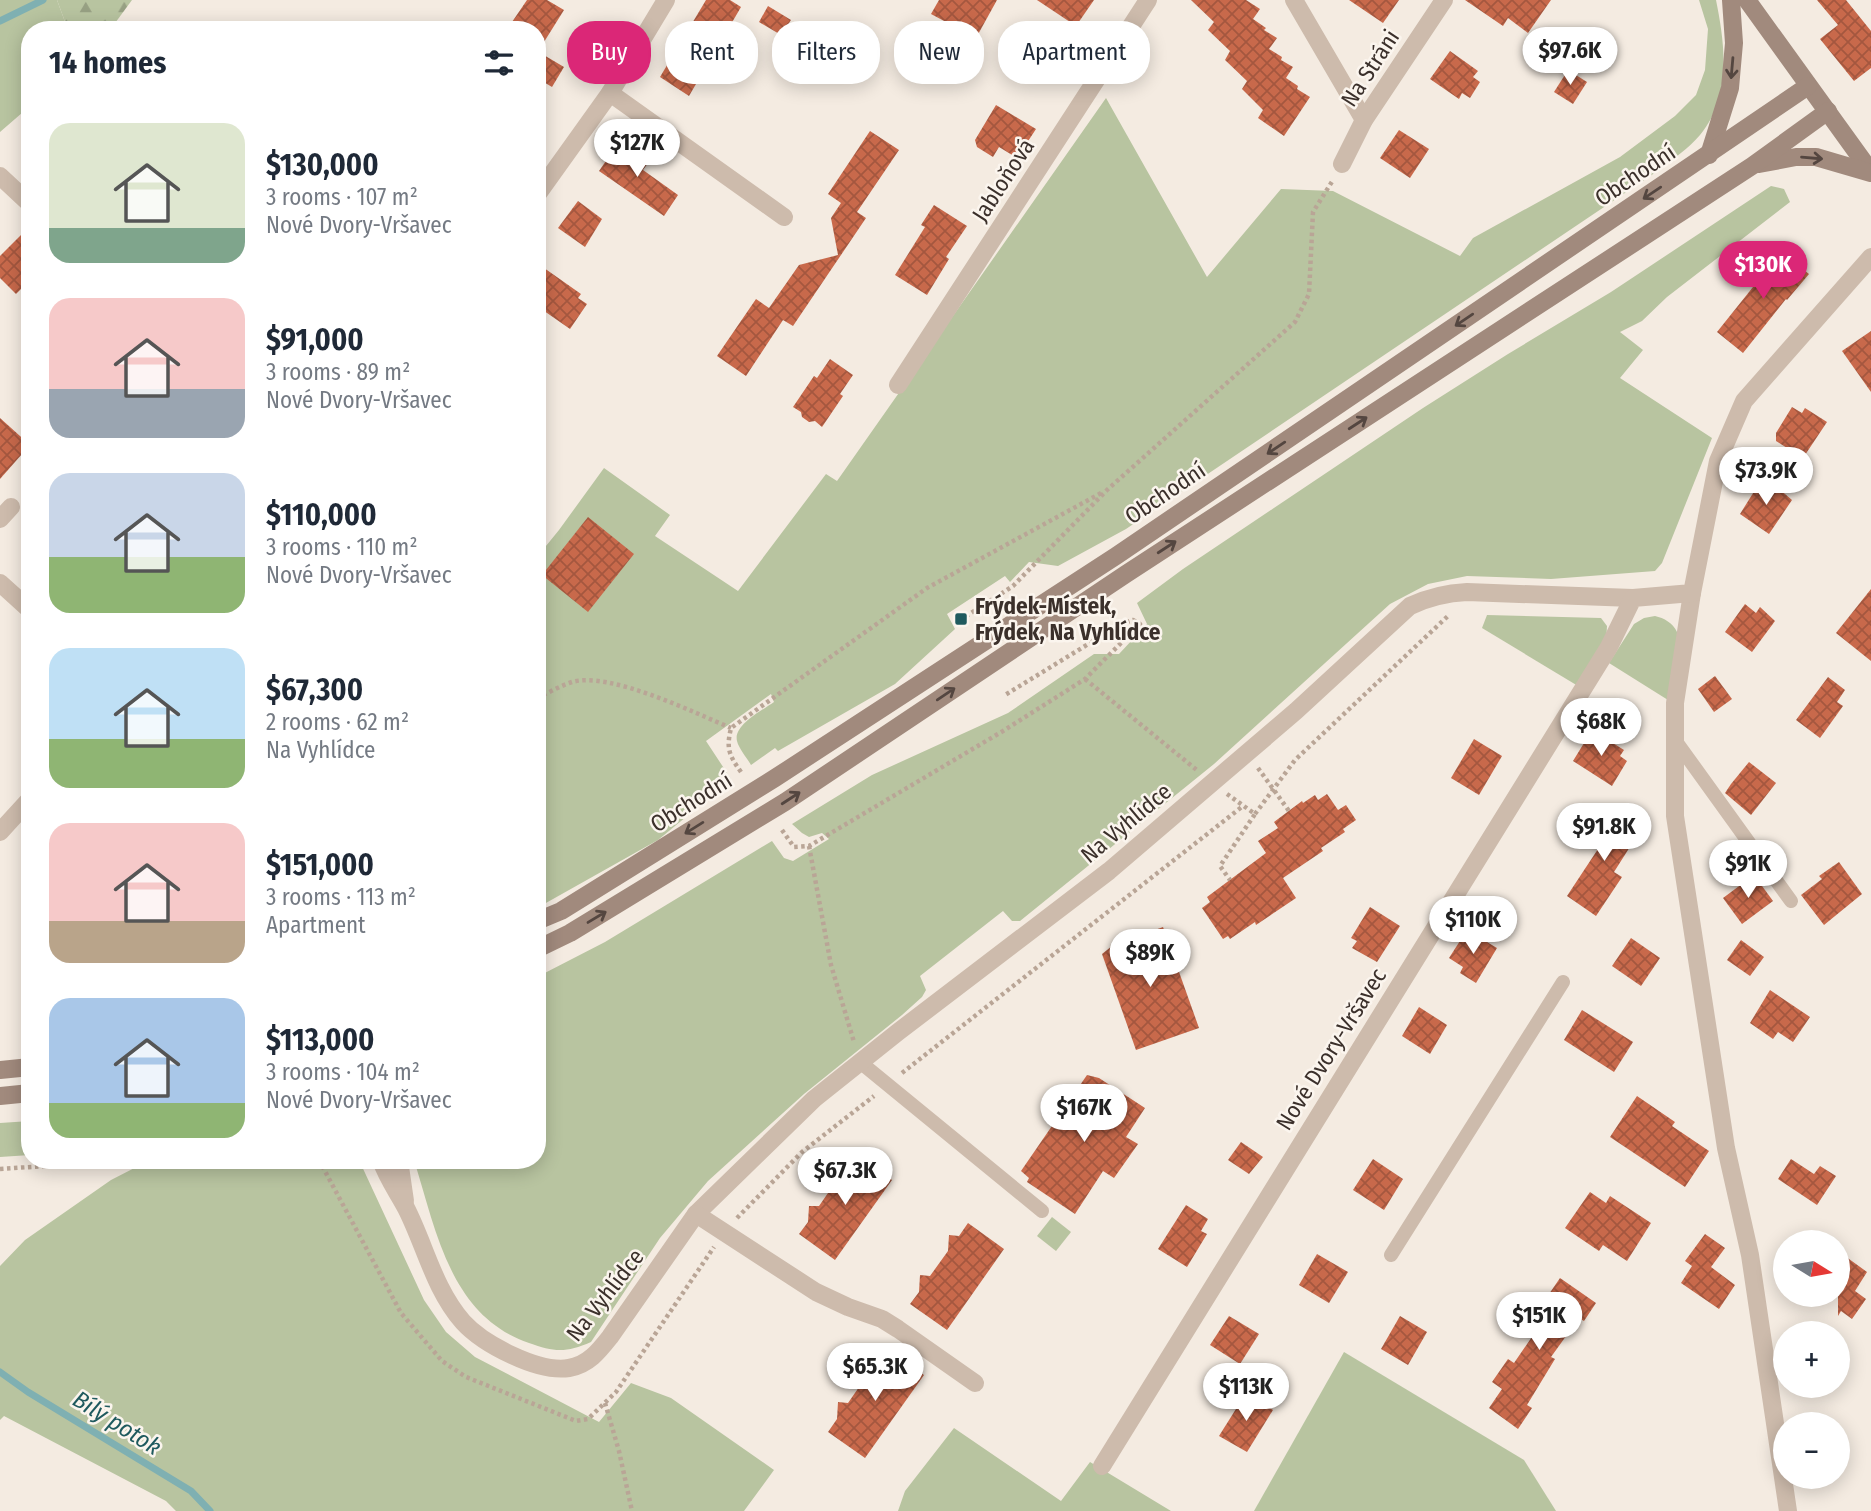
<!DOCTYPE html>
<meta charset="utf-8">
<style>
:root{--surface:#fff;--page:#f2f2f3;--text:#1f2937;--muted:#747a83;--accent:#db2777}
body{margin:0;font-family:"Fira Sans Condensed",sans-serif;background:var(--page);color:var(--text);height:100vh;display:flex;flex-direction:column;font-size:26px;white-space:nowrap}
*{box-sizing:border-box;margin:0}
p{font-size:23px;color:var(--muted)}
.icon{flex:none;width:38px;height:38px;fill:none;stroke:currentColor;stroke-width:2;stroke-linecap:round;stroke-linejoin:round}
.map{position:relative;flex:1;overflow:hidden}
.drawer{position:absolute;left:21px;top:21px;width:525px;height:1148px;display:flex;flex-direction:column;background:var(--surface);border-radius:28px;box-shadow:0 4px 18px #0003}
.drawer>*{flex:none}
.banner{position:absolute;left:567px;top:21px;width:665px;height:63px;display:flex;gap:14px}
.needle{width:46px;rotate:101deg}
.controls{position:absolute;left:1773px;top:1230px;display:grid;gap:14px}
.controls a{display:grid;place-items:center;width:77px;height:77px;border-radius:50%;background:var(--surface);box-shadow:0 4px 18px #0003;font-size:35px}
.price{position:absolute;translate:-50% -60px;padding:0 16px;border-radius:24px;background:#fff;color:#222;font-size:23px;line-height:46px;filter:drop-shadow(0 2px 4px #0008)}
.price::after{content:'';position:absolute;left:50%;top:42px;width:21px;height:16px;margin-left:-10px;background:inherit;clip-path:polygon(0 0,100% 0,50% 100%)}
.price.active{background:var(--accent);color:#fff}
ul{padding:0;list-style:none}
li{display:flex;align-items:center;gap:21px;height:175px;padding:0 28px}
li span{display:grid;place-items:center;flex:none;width:196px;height:140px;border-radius:21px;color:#555}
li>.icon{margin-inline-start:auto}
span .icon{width:84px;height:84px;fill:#fffc;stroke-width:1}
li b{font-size:30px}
h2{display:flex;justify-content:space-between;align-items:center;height:84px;padding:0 28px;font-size:30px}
.tag{padding:0 24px;border-radius:28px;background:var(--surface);box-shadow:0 4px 18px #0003;font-size:24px;line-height:63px}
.tag.active{background:var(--accent);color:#fff}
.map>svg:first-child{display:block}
.green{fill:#b8c4a0}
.forest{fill:url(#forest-firs)}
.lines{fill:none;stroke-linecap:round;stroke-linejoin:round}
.stream{stroke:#7fb0b2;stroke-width:7}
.building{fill:url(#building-cross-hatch)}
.path{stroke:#b9a596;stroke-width:4.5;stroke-dasharray:3.5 3.5;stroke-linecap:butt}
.lane{stroke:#cdbbac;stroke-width:14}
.street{stroke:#cdbbac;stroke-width:18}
.secondary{stroke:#a18a7d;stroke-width:18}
.oneway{stroke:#544640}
.poi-dot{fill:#1f5a5e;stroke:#fbf5ee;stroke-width:2.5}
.labels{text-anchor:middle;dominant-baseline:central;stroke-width:5;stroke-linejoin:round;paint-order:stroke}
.street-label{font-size:23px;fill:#3b302b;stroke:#fbf5ee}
.poi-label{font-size:23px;font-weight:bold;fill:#3b302b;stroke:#fbf5ee;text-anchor:start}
.water-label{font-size:24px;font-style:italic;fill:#1f5a5e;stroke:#fbf5ee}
</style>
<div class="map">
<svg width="1871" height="1511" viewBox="0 0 1871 1511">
<defs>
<pattern id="forest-firs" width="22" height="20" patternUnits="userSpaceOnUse" patternTransform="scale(1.75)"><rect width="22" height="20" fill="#b8c4a0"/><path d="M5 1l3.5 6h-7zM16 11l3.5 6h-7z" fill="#97a083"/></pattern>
<pattern id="building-cross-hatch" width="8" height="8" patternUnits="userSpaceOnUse" patternTransform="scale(1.75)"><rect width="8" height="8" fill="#c8694b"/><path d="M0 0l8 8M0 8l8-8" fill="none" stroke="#a4573f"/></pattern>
</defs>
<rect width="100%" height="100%" fill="#f4ebe1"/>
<g class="green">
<path d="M0,0H57L68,30H30V106L0,132Z"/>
<path d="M1699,0H1716C1725,45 1732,96 1700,135C1689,148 1673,159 1659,170L1126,529L1058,566L1029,562L1010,582L1005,576L947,614L955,629L895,684L778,751L775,748L751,765C747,758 739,749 737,741C733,725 763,710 774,702L771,694L706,741L731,779L707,795L709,798L658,840L537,908V557L559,530L604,468L670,515L655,536L738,591L826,474L837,481L1106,98L1207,277L1281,189L1333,191L1460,256L1473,238L1620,157L1675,116L1696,95L1705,70L1708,29Z"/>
<path d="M1771,186L1784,189L1790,202L1667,297L1642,321L1620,332L1643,350L1620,378L1712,438L1662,563L1655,571L1551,579L1467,576L1428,584L1390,604L1214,764L1020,921H1012L1003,911L920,976L926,990L922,997L902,1015L804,1094L708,1181L660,1238L591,1342C566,1353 554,1352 529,1343C450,1316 436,1230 414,1160H537V977L605,942L772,841L784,858L793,861L829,839L822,833L809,837L802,833L792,824L872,775L1008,713L1094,654H1119L1147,624L1137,603L1183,569L1423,408L1508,354L1611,292Z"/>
<path d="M1487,615L1601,618L1607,626L1606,641L1578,686L1482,628Z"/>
<path d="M1655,616C1664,618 1673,623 1677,632C1681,642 1670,687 1668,700L1609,663L1634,624L1644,618Z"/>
<path d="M30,1121V1155L0,1157V1123Z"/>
<path d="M150,1160H359L424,1300L446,1332L475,1357L599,1422L631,1383L671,1398L774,1470L744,1511H176L166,1501L4,1416L0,1420V1266L25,1240L111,1180Z"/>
<path d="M1052,1217L1071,1232L1056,1251L1037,1236Z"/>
<path d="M1344,1352L1524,1460L1556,1511H1254Z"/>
<path d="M954,1428L1061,1501L1090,1462L1171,1511H898L905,1491Z"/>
</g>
<path class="forest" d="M57,0H132L110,30H68Z"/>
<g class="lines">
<g class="stream">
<path d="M0,21L43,0"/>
<path d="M0,1372L28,1392L191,1491L210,1511"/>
</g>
</g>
<g class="building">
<path d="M527,0H547L564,10L544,42L537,37V30H525L512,22Z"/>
<path d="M706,0H730L741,7L689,96L660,77Z"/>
<path d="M939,0H997L976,38L931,14Z"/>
<path d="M1037,0H1094L1076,26Z"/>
<path d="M1191,0H1246L1260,9L1253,19L1266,28L1264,30L1277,38L1269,49L1282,57L1281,60L1293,67L1286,78L1298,86L1297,89L1310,97L1284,136L1258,118L1263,110L1242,89L1247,81L1225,60L1230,51L1208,30L1214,22Z"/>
<path d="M1349,0H1399L1383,23Z"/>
<path d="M1465,0H1551L1528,33L1508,18L1503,26Z"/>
<path d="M1817,0H1846L1871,31V68L1854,81L1820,39L1838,25Z"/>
<path d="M768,6L791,20L781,35L759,22Z"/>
<path d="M537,51L564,67L552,87L537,78Z"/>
<path d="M1450,51L1478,71L1473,77L1480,82L1470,98L1462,93L1459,99L1430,79Z"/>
<path d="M1568,70L1587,82L1573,104L1554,92Z"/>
<path d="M996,105L1036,129L1017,158L999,147L993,157L977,147L975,140Z"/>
<path d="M1399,130L1429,149L1410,178L1380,158Z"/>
<path d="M870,131L899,150L857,212L866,218L793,326L783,320L746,376L717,356L756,299L769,308L799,265L838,255L831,218L841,203L828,194Z"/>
<path d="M619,142L648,163L643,170L678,195L664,216L599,171Z"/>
<path d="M578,201L602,219L585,247L558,228Z"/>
<path d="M934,205L967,226L946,257L949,259L927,295L895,275L925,227L921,225Z"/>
<path d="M30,226V280L16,294L0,278V256Z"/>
<path d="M1780,251L1809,274L1787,300L1786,299L1743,353L1717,332L1761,277L1759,276Z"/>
<path d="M537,263L581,294L578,298L587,304L570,329L537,306Z"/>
<path d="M1871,331V392L1842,351Z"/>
<path d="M830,359L853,375L840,394L843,396L822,427L815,421L809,422L802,417L801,412L793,407L814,376L817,378Z"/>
<path d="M1792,407L1802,413L1805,408L1827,422L1803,458L1776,441V433Z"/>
<path d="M0,418L30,445L0,479Z"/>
<path d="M1760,482L1768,489L1772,483L1792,500L1769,534L1740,514Z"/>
<path d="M588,517L634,554L588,612L542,575Z"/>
<path d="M1871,589V661L1836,633Z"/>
<path d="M1745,604L1756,613L1760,607L1775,621L1752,652L1725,632Z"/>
<path d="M1715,676L1732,699L1714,712L1698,689Z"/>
<path d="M1828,677L1845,690L1837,702L1843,706L1820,738L1796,720Z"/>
<path d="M1592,730L1624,750L1620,756L1627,761L1612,786L1573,761Z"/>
<path d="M1474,739L1502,756L1479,795L1451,778Z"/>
<path d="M1749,762L1776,783L1751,815L1725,793L1731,784Z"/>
<path d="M1327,794L1338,810L1346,805L1356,820L1343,829L1345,832L1321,848L1323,851L1283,878L1296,898L1256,925L1255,922L1230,939L1228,936L1223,939L1202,908L1210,902L1207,897L1266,853L1258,841L1278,828L1274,822L1302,801L1303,803L1315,795L1318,800Z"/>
<path d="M1608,811L1640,831L1614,872L1622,877L1596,916L1567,896L1598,849L1588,842Z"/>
<path d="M1839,862L1862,894L1824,925L1801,895L1822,879L1819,876Z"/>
<path d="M1754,875L1773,901L1742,924L1723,898Z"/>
<path d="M1370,907L1400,926L1377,962L1352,948L1357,941L1351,938Z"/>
<path d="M1163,927L1199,1028L1136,1050L1102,954L1112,946Z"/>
<path d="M1467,930L1497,948L1476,983L1460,973L1463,967L1449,958Z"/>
<path d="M1631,938L1660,958L1641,986L1612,966Z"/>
<path d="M1741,940L1764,957L1750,976L1727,960Z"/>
<path d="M1770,990L1810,1017L1793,1042L1778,1032L1773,1039L1750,1023Z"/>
<path d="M1419,1007L1447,1025L1430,1054L1402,1036Z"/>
<path d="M1582,1010L1633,1042L1614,1072L1564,1040Z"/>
<path d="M1087,1075L1099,1078L1145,1108L1126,1137L1138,1144L1114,1178L1103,1171L1075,1214L1027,1182L1029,1178L1021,1171Z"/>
<path d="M1637,1096L1675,1122L1672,1126L1709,1151L1685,1187L1610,1137Z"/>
<path d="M1241,1142L1263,1157L1249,1174L1228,1160Z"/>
<path d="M856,1154L892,1180L835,1260L799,1234L808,1222L809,1206H819L837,1180L839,1165L848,1166Z"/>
<path d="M1373,1159L1403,1179L1384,1210L1353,1190Z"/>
<path d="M1791,1159L1814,1174L1820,1166L1836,1176L1817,1205L1778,1179Z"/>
<path d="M1590,1192L1606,1203L1610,1196L1651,1223L1627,1261L1603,1245L1599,1251L1565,1228Z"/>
<path d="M1186,1205L1208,1219L1201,1231L1207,1234L1187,1267L1158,1249Z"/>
<path d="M968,1223L1004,1249L947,1330L910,1304L919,1292L920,1275L930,1276L948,1251L949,1235L959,1236Z"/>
<path d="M1705,1234L1725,1248L1711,1267L1735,1285L1719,1309L1681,1283L1692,1266L1685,1261Z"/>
<path d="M1838,1251L1867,1272L1855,1291L1866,1299L1852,1319L1841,1311L1838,1316Z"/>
<path d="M1317,1254L1348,1272L1329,1303L1299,1285Z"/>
<path d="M1560,1278L1596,1303L1584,1321L1579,1318L1551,1357L1555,1359L1527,1405L1532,1408L1518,1429L1489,1408L1502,1389L1492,1382L1508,1359L1514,1363L1545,1318L1536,1313Z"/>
<path d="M1229,1316L1259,1334L1240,1364L1210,1345Z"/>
<path d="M1400,1316L1427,1332L1408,1365L1381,1349Z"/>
<path d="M886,1349L924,1375L865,1458L828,1432L837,1419L838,1402L848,1403L866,1377L867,1361H877Z"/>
<path d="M1246,1393L1273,1410L1247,1452L1219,1436Z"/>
</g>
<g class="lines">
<g class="path">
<path d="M954,624L1013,586L1107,490L1295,322L1309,294L1313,212L1333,180"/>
<path d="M1085,679L1198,771"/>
<path d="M537,698C548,693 560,686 572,682C609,671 695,713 731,728"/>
<path d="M1258,768L1289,811"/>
<path d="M741,772C729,755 726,749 731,728L927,588L1103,492"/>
<path d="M1227,794L1255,814L1220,866L1230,880"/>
<path d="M1255,814L1295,760L1449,615"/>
<path d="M782,830L794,847L809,846L1003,731L1085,679L1140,624L1133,620L1121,624L1005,695"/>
<path d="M809,846L831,965L854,1042"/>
<path d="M902,1073L1243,806"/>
<path d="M319,1160L401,1313L442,1361L466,1377L576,1421L588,1419L616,1392L714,1247"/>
<path d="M0,1169L60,1165L85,1160"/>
<path d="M737,1218L802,1152L874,1096"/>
<path d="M605,1403L619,1451L632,1511"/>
</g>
<g class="lane">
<path d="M1675,740L1791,901"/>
<path d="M860,1062L1042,1211"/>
<path d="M1391,1255L1563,982"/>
</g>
<g class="street">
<path d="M1294,0L1364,120"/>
<path d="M610,93L784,217"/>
<path d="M1342,164L1364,120L1444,0"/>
<path d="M0,176L30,204"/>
<path d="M537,195L610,93L666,0"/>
<path d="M898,385L1148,0"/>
<path d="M0,519L11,507"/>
<path d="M0,583L30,610"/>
<path d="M1692,593L1675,703V816L1726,1148L1750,1255L1788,1511"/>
<path d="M0,832L30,799"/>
<path d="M381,1160C387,1178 397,1191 406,1208C425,1245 434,1289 463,1322C483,1344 538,1373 569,1368C588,1365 599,1351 610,1337L696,1214L814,1099L898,1032L1109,871L1296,711L1410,606C1429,597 1446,593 1467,592L1633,598"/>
<path d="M399,1160L405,1201"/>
<path d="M696,1214L816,1292L848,1307L882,1319L898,1329L975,1383"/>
<path d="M1102,1466L1609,647L1633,598L1692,593L1718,461L1744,401L1871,257"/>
</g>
<g class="secondary">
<path d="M1747,0L1871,172"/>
<path d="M1709,155L1730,88L1734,43L1731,0"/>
<path d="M1759,164L1796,157H1816L1871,173"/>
<path d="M537,921L561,911L775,778L1116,556L1808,86"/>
<path d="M537,949L570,933L785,802L1126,574L1752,166L1828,111"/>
<path d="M0,1070L30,1067"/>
<path d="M0,1096L30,1093"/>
</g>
</g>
<defs><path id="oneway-shaft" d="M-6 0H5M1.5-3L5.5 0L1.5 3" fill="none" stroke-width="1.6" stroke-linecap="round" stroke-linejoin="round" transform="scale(1.75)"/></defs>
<g class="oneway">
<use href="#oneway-shaft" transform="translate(1732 68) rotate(95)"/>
<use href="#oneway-shaft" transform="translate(1812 158) rotate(5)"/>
<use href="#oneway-shaft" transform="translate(1652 193) rotate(146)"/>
<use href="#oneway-shaft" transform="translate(1464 320) rotate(146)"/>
<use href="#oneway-shaft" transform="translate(1358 423) rotate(-33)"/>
<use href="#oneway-shaft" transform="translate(1276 448) rotate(146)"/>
<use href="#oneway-shaft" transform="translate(1167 547) rotate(-33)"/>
<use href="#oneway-shaft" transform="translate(946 694) rotate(-34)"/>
<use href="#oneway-shaft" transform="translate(791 798) rotate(-33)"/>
<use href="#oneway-shaft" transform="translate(694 828) rotate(148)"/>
<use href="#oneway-shaft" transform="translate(597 917) rotate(-31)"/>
</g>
<rect class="poi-dot" x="954" y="612" width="14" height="14" rx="3.5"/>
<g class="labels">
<g class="street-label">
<text transform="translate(1370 68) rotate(-57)">Na Stráni</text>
<text transform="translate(1635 175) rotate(-34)">Obchodní</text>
<text transform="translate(1003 180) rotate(-57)">Jabloňová</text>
<text transform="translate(1165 493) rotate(-34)">Obchodní</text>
<text transform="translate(691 802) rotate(-32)">Obchodní</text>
<text transform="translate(1126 823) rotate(-40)">Na Vyhlídce</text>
<text transform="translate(1331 1049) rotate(-58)">Nové Dvory-Vršavec</text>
<text transform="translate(605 1295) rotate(-52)">Na Vyhlídce</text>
</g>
<g class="poi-label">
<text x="975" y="606">Frýdek-Místek,<tspan x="975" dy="26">Frýdek, Na Vyhlídce</tspan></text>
</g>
<g class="water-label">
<text transform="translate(117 1423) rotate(32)">Bílý potok</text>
</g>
</g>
</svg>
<div class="controls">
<a><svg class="needle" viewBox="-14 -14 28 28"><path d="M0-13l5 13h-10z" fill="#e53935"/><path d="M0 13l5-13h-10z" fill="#747a83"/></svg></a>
<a>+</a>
<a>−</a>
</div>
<b class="price" style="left:1570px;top:87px">$97.6K</b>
<b class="price" style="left:637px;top:179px">$127K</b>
<b class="price active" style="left:1763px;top:301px">$130K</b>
<b class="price" style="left:1766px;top:507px">$73.9K</b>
<b class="price" style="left:1601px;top:758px">$68K</b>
<b class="price" style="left:1604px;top:863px">$91.8K</b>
<b class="price" style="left:1748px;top:900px">$91K</b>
<b class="price" style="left:1473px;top:956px">$110K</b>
<b class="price" style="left:1150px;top:989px">$89K</b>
<b class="price" style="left:1084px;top:1144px">$167K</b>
<b class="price" style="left:845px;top:1207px">$67.3K</b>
<b class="price" style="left:1539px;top:1352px">$151K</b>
<b class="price" style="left:875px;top:1403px">$65.3K</b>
<b class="price" style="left:1246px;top:1423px">$113K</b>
<div class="banner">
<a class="tag active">Buy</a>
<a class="tag">Rent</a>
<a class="tag">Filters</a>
<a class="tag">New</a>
<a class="tag">Apartment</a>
</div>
<section class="drawer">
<h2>14 homes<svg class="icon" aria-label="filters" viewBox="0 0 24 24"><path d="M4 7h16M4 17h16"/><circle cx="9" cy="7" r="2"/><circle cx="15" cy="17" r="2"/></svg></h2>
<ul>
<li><span style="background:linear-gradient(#dfe7d0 75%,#7fa58c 0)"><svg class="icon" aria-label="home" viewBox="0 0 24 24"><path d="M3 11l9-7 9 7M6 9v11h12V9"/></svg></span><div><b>$130,000</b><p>3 rooms · 107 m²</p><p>Nové Dvory-Vršavec</p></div></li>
<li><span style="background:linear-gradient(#f6c9c9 65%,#9aa5b1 0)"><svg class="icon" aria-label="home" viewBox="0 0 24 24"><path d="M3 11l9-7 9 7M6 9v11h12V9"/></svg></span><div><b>$91,000</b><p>3 rooms · 89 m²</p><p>Nové Dvory-Vršavec</p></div></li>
<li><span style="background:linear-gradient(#c9d6e8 60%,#8fb573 0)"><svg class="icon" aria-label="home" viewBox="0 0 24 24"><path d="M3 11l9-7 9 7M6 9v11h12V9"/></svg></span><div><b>$110,000</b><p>3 rooms · 110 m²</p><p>Nové Dvory-Vršavec</p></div></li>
<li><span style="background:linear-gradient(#bfe0f5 65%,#8fb573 0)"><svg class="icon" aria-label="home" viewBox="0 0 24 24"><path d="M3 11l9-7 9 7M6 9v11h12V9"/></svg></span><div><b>$67,300</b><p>2 rooms · 62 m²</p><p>Na Vyhlídce</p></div></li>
<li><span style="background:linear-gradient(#f6c9c9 70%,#b9a48a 0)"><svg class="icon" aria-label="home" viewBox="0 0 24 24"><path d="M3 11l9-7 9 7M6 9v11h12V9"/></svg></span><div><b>$151,000</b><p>3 rooms · 113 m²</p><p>Apartment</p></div></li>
<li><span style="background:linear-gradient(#a9c7e8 75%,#8fb573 0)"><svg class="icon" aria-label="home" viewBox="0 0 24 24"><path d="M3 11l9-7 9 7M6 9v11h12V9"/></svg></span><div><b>$113,000</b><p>3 rooms · 104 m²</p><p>Nové Dvory-Vršavec</p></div></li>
</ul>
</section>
</div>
